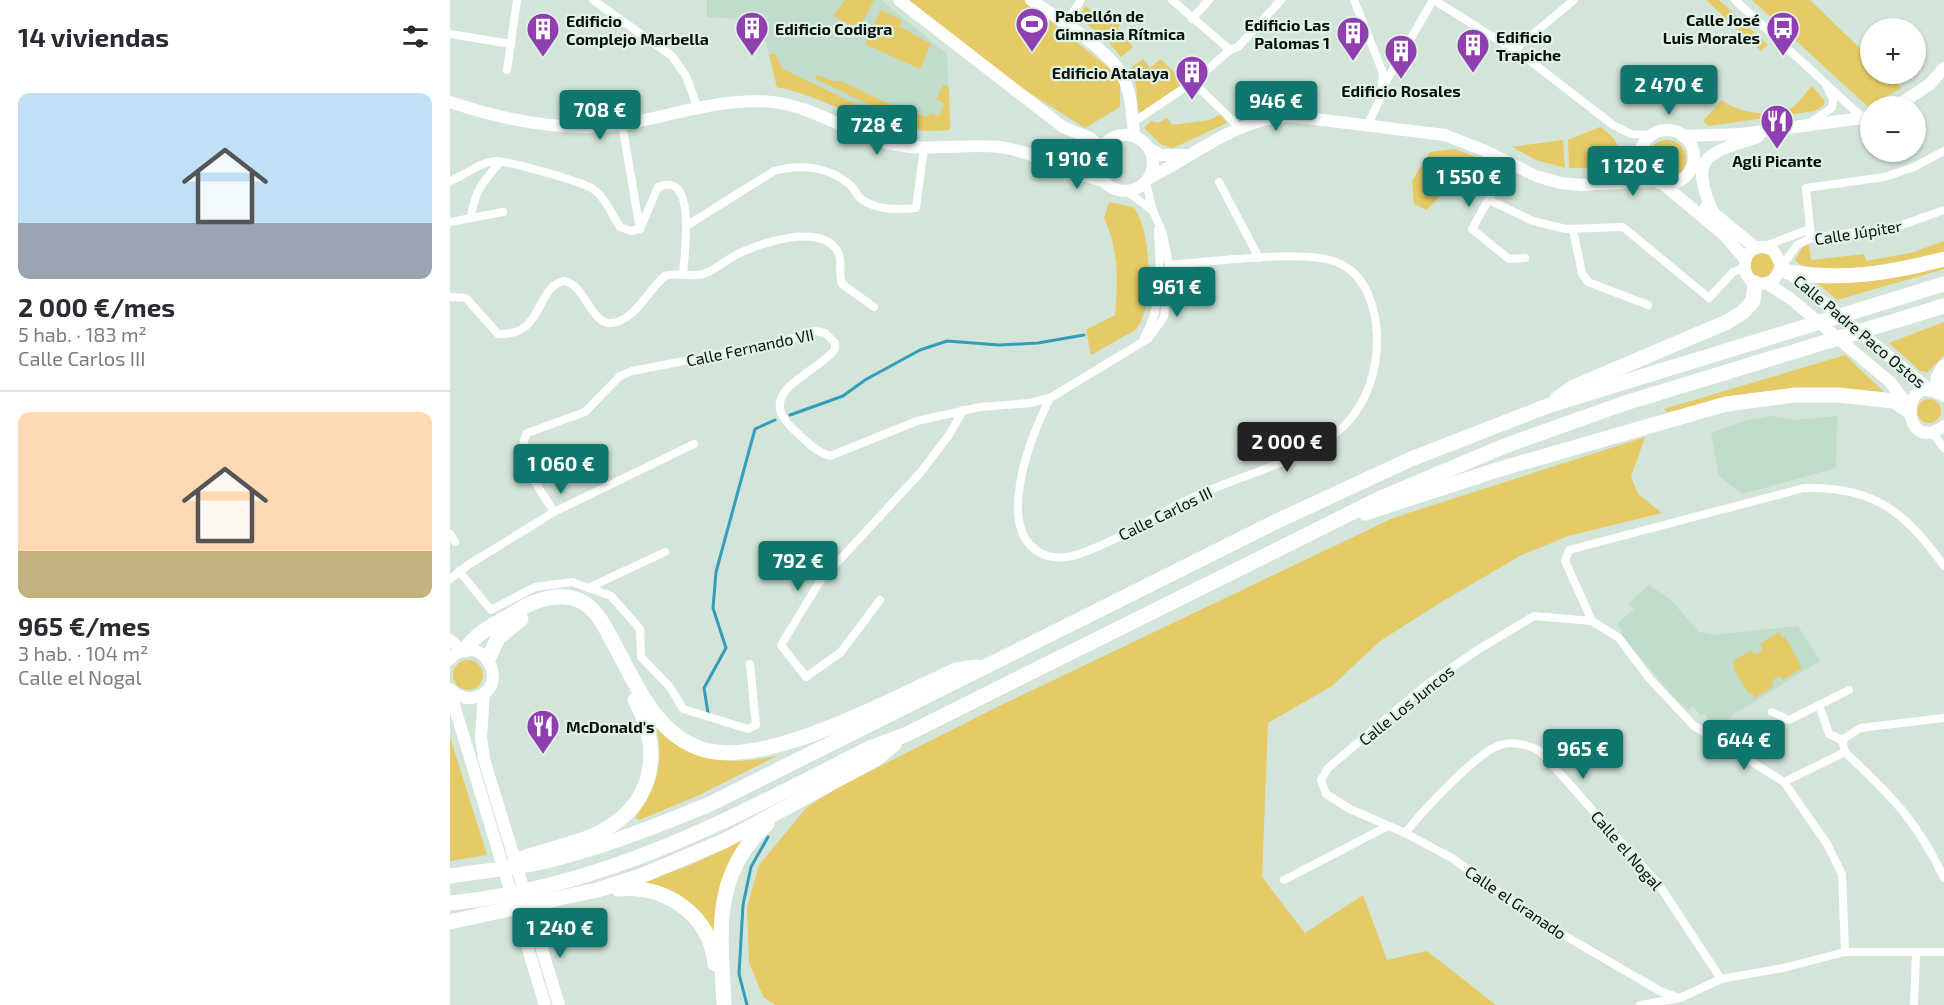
<!DOCTYPE html>
<html lang="es">
<meta charset="utf-8">
<style>
:root{--surface:#fff;--page:#f2f2f3;--text:#2b2b33;--muted:#7c7c81;--line:#e1e1e2;--accent:#0f766e}
body{margin:0;font-family:"Exo 2",sans-serif;background:var(--page);color:var(--text);height:100vh;display:flex;flex-direction:column;font-size:22px;white-space:nowrap}
*{box-sizing:border-box;margin:0}
p{font-size:20px;color:var(--muted)}
.icon{flex:none;width:33px;height:33px;fill:none;stroke:currentColor;stroke-width:2;stroke-linecap:round;stroke-linejoin:round}
.map{position:relative;flex:1;overflow:hidden}
.details{display:flex;flex-direction:column;background:var(--surface);width:450px}
.details>*{flex:none}
.tools{position:absolute;left:1410px;top:18px;display:grid;gap:12px}
.tools a{display:grid;place-items:center;width:66px;height:66px;border-radius:50%;background:var(--surface);box-shadow:0 2px 4px #0004;font-size:30px}
.price{position:absolute;translate:-50% -51px;padding:0 14px;border-radius:6px;background:var(--accent);color:#fff;font-size:20px;line-height:39px;filter:drop-shadow(0 2px 3px #0008)}
.price::after{content:'';position:absolute;left:50%;top:36px;width:18px;height:14px;margin-left:-9px;background:inherit;clip-path:polygon(0 0,100% 0,50% 100%)}
.price.selected{background:#222;color:#fff}
ul{padding:0;list-style:none}
li{display:grid;align-content:center;gap:12px;height:318px;padding:0 18px}
li+li{border-top:2px solid var(--line)}
li span{display:grid;place-items:center;height:186px;border-radius:12px;color:#555}
li>.icon{margin-inline-start:auto}
span .icon{width:108px;height:108px;fill:#fffc;stroke-width:1}
li b{font-size:26px}
h2{display:flex;justify-content:space-between;align-items:center;height:72px;padding:0 18px;font-size:26px}
main{display:flex;flex:1;min-height:0}
.map>svg:first-child{display:block}
.built{fill:#c1dcca}
.green{fill:#e6ca65}
.lines{fill:none;stroke-linecap:round;stroke-linejoin:round}
.stream{stroke:#359dba;stroke-width:3}
.street{stroke:#fff;stroke-width:8}
.secondary{stroke:#fff;stroke-width:12}
.highway{stroke:#fff;stroke-width:15}
.labels{text-anchor:middle;dominant-baseline:central;stroke-width:4.5;stroke-linejoin:round;paint-order:stroke}
.poi-label{font-size:16px;font-weight:bold;fill:#09100c;stroke:#dff2e6;text-anchor:start}
.street-label{font-size:16px;fill:#09100c;stroke:#dff2e6}
</style>
<main>
<section class="details">
<h2>14 viviendas<svg class="icon" aria-label="filters" viewBox="0 0 24 24"><path d="M4 7h16M4 17h16"/><circle cx="9" cy="7" r="2"/><circle cx="15" cy="17" r="2"/></svg></h2>
<ul>
<li><span style="background:linear-gradient(#bfe0f5 70%,#9aa5b1 0)"><svg class="icon" aria-label="home" viewBox="0 0 24 24"><path d="M3 11l9-7 9 7M6 9v11h12V9"/></svg></span><div><b>2 000 €/mes</b><p>5 hab. · 183 m²</p><p>Calle Carlos III</p></div></li>
<li><span style="background:linear-gradient(#ffd9b3 75%,#c2b280 0)"><svg class="icon" aria-label="home" viewBox="0 0 24 24"><path d="M3 11l9-7 9 7M6 9v11h12V9"/></svg></span><div><b>965 €/mes</b><p>3 hab. · 104 m²</p><p>Calle el Nogal</p></div></li>
</ul>
</section>
<div class="map">
<svg width="1494" height="1005" viewBox="0 0 1494 1005">
<rect width="100%" height="100%" fill="#d2e5d8"/>
<g class="built">
<path d="M257,0H431L497,54L500,130L474,131L437,127L360,96L327,87L310,20L257,17Z"/>
<path d="M1321,416L1345,420L1387,416L1386,468L1292,494L1269,476L1261,433L1294,421Z"/>
<path d="M1199,585L1221,600L1249,632L1264,635L1348,626L1370,661L1283,715L1268,730L1254,714L1251,716L1243,706L1239,710L1224,697L1170,634L1173,631L1167,624L1184,609L1179,603Z"/>
</g>
<g class="green">
<path d="M395,0H424L409,29L383,16Z"/>
<path d="M455,0H574L664,72L670,79V107L635,128L553,76Z"/>
<path d="M1256,0H1269L1318,45L1311,51Z"/>
<path d="M1302,0H1360L1420,58V74H1437L1452,88L1417,106Z"/>
<path d="M635,6L647,13L649,10L670,25L668,28L683,47L671,57L656,39L629,18Z"/>
<path d="M431,10L452,20L448,29L451,27L481,44L470,69L415,44Z"/>
<path d="M319,54H325L333,69L459,130C412,127 374,95 327,87Z"/>
<path d="M693,59L700,68L711,59L735,83L691,113L688,111L686,85L678,70Z"/>
<path d="M368,75L383,81H391L435,102L477,117L480,113L489,116L494,103L486,99L493,85L499,87L500,130L474,131L364,78Z"/>
<path d="M1362,86L1375,101L1374,105L1365,111L1258,126L1253,121L1272,100C1286,113 1326,119 1343,107C1350,102 1356,92 1362,86Z"/>
<path d="M771,114L777,123L723,148L712,145L694,128L701,121L708,123L717,118L722,125L760,120Z"/>
<path d="M1150,127C1162,135 1174,147 1167,161L1154,168H1119L1118,140Z"/>
<circle cx="1217" cy="159" r="19"/>
<path d="M1113,140L1115,168L1086,160L1062,147Z"/>
<path d="M1004,149L1038,161L1009,188L992,194L977,210L964,204L962,181L980,152Z"/>
<path d="M659,202L683,207C702,227 705,311 685,330L641,355L636,330L665,315C668,279 669,251 654,218Z"/>
<path d="M1494,241V252C1467,259 1365,285 1345,260L1354,245H1359L1361,260L1414,254L1416,261L1461,253Z"/>
<circle cx="1312" cy="265" r="12"/>
<path d="M1494,265V269L1387,300L1365,281Z"/>
<path d="M1494,322V355L1478,372L1470,371L1439,343Z"/>
<path d="M1395,355L1434,392L1377,389L1258,403L1217,412L1214,409Z"/>
<circle cx="1479" cy="411" r="12"/>
<path d="M1195,437L1181,477L1188,494L1212,513L1118,536L1070,556L993,601L930,641L882,686L818,723L812,877L855,933L913,895L937,960L977,951L1046,1005H326L314,998L299,963L297,907L309,865L357,807L389,787L547,707L943,518Z"/>
<path d="M1329,632L1332,638L1335,636L1352,668L1333,680L1330,676L1321,681L1324,686L1305,698L1302,693L1299,694L1283,668L1285,667L1282,662L1301,650L1305,655L1313,650L1310,644Z"/>
<circle cx="18" cy="675" r="15"/>
<path d="M206,725C249,763 271,766 327,756L247,796L189,820L186,818L187,815C208,787 214,759 206,725Z"/>
<path d="M0,737L37,855L0,861Z"/>
<path d="M292,841L269,952L215,889L195,882L243,864Z"/>
</g>
<g class="lines">
<g class="stream">
<path d="M340,415L393,396L415,380L470,350L497,341L549,345L588,343L634,335"/>
<path d="M258,713L254,688L276,648L263,608L266,572L305,429L325,420"/>
<path d="M297,1005L289,974L293,905L301,867L318,837"/>
</g>
<g class="street">
<path d="M143,0L222,56L236,76L248,109"/>
<path d="M722,0L780,50"/>
<path d="M904,0L933,73L931,97L918,124"/>
<path d="M984,0L1075,57L1163,125L1181,134L1202,135"/>
<path d="M1285,0L1414,119"/>
<path d="M742,19L759,0"/>
<path d="M616,23L631,0"/>
<path d="M0,34L61,44"/>
<path d="M1064,50L1124,0"/>
<path d="M57,70L67,0"/>
<path d="M743,82L789,127"/>
<path d="M933,87L983,0"/>
<path d="M1362,121L1382,108L1383,99L1377,87"/>
<path d="M682,123L743,82L780,50L788,47L831,0"/>
<path d="M172,124L190,229"/>
<path d="M1059,163L1022,229L1059,259L1075,258"/>
<path d="M0,181C16,175 29,162 46,161C59,161 133,182 143,189C155,197 162,215 170,227L181,231L190,229L208,187C248,170 234,254 233,275"/>
<path d="M769,182L809,258"/>
<path d="M678,192L702,210"/>
<path d="M1039,200L1083,221L1116,229L1173,227L1259,298L1283,272L1294,268"/>
<path d="M21,217C25,190 33,182 50,162"/>
<path d="M0,222L53,212"/>
<path d="M236,226L324,171C350,164 378,166 399,184C404,188 407,195 411,199C426,210 449,210 466,208L474,148"/>
<path d="M1123,230L1132,273L1138,282L1198,305"/>
<path d="M1361,238L1356,188L1435,177L1464,167L1494,151"/>
<path d="M1312,247L1360,229"/>
<path d="M1332,266L1347,245L1361,238L1446,227L1494,210"/>
<path d="M0,297L16,298L48,334C95,337 85,285 115,281C141,288 141,341 177,317C192,307 201,287 215,276C229,271 242,279 256,273C266,269 275,261 284,256C308,243 371,222 388,252C393,262 388,273 392,284L424,307"/>
<path d="M694,337C714,305 710,266 708,230"/>
<path d="M600,398C582,434 539,537 598,556C611,560 625,556 637,551C676,537 712,511 750,494C792,475 861,458 893,427C917,404 928,369 927,336C926,308 916,273 886,262C853,249 758,262 719,265"/>
<path d="M1482,432L1494,448"/>
<path d="M104,512C92,491 63,458 77,433L135,412L170,376L182,371L322,344L365,331L375,333L385,343V349C367,374 303,391 342,428C354,439 364,451 380,456L467,421L530,407L580,403L600,398L699,338L714,317L719,265L713,234L703,211L696,183"/>
<path d="M0,534L5,542"/>
<path d="M9,571L41,610L85,587L122,582L161,596L190,629L191,657L220,687L233,709L298,729L306,725L300,664"/>
<path d="M0,579L18,565L104,512L244,444"/>
<path d="M138,588L215,552"/>
<path d="M430,600L391,652L356,677L331,645L370,581L470,473L499,435L513,410"/>
<path d="M1142,621L1115,561L1119,550L1354,488C1423,486 1455,511 1494,566"/>
<path d="M1369,705L1379,734L1392,740"/>
<path d="M1322,712L1339,720L1399,690"/>
<path d="M1494,718L1410,728L1392,740L1395,752C1441,796 1466,819 1494,878"/>
<path d="M1334,782L1395,752"/>
<path d="M955,833C971,813 1027,752 1050,745C1063,741 1079,745 1090,751L1209,885L1271,979"/>
<path d="M834,880L938,826"/>
<path d="M1230,998L1210,991L1081,916L1002,858L955,833L900,809L876,794L871,780L878,768L976,685L1029,649L1084,616L1142,621L1169,638L1199,678L1244,726L1334,782L1377,844L1392,874L1395,952"/>
<path d="M1190,1005L1230,998L1271,979L1333,968L1395,952H1494"/>
<path d="M1464,1005L1466,952"/>
</g>
<g class="secondary">
<path d="M449,0L613,127L640,138L651,147"/>
<path d="M581,0C606,17 660,50 673,77C682,94 682,117 684,136"/>
<path d="M0,102C56,121 115,133 174,124C222,116 272,97 322,102C363,106 397,132 437,143C474,153 512,143 550,147C586,152 618,172 653,181"/>
<path d="M1447,106L1480,84L1494,68"/>
<circle cx="1217" cy="157" r="27"/>
<circle cx="675" cy="163" r="28"/>
<path d="M1233,136L1291,134L1420,117"/>
<path d="M700,149L711,155H735"/>
<path d="M701,177C747,154 786,119 840,116L995,135L1038,152L1086,176L1110,183L1131,185L1206,181"/>
<path d="M1161,182L1177,170L1191,149"/>
<path d="M1213,184L1274,235L1295,259"/>
<path d="M1256,207L1306,248"/>
<path d="M1263,212C1237,155 1259,153 1308,137"/>
<path d="M1332,266L1323,281C1285,298 1286,233 1323,250L1332,266L1354,286L1481,391"/>
<path d="M1318,284L1341,299L1440,382L1459,407"/>
<path d="M1494,396C1449,365 1450,458 1494,426"/>
<path d="M0,640L13,651"/>
<path d="M0,659C30,627 64,686 26,697C16,700 7,696 0,689"/>
<path d="M3,692L4,705L95,1005"/>
<path d="M34,693L31,737L34,759L109,1005"/>
</g>
<g class="highway">
<path d="M1338,272C1393,281 1441,273 1494,259"/>
<path d="M1488,392V378L1494,367"/>
<path d="M1107,399L1124,387L1277,322L1293,312L1303,301L1305,283"/>
<path d="M915,513L1050,469L1276,404L1345,395H1388L1444,401L1459,411"/>
<path d="M15,650C26,631 51,622 69,610C88,598 117,590 137,605C149,614 156,629 163,642C185,682 206,737 255,750C320,767 444,698 506,670L527,667"/>
<path d="M38,659L48,638L71,619"/>
<path d="M65,861C89,851 116,847 140,837C201,811 216,757 185,700"/>
<path d="M0,876C30,871 62,869 92,862C149,849 203,827 258,805L823,523L961,459L1100,405L1494,284"/>
<path d="M168,889C216,885 260,914 265,964"/>
<path d="M0,903C158,887 283,817 422,747L455,735L931,498L1057,445L1175,403L1494,306"/>
<path d="M0,922L147,890L191,876L274,841L426,759L444,744"/>
<path d="M274,1005C271,935 260,876 317,824"/>
</g>
</g>
<defs>
<g id="stadium-pin" transform="scale(1.725)"><path d="M0 17L-7.5 6A9.5 9.5 0 1 1 7.5 6Z" fill="#8f3faf" stroke="#dff2e6"/><path d="M0-5a6.5 5 0 1 0 0 10a6.5 5 0 1 0 0-10ZM-3.5-1.8h7v3.6h-7Z" fill="#fff"/></g>
<g id="building-pin" transform="scale(1.725)"><path d="M0 17L-7.5 6A9.5 9.5 0 1 1 7.5 6Z" fill="#8f3faf" stroke="#dff2e6"/><path d="M-4-6H4V6H1V3H-1V6H-4ZM-2.5-4.3h1.7v1.8h-1.7ZM.8-4.3h1.7v1.8H.8ZM-2.5-1h1.7V.8h-1.7ZM.8-1h1.7V.8H.8Z" fill="#fff"/></g>
<g id="bus-pin" transform="scale(1.725)"><path d="M0 17L-7.5 6A9.5 9.5 0 1 1 7.5 6Z" fill="#8f3faf" stroke="#dff2e6"/><path d="M-5-6H5V4H4V6H2V4H-2V6H-4V4H-5ZM-3.5-4V0h7V-4ZM-3.5 1.2v1.5H-2V1.2ZM2 1.2v1.5H3.5V1.2Z" fill="#fff"/></g>
<g id="restaurant-pin" transform="scale(1.725)"><path d="M0 17L-7.5 6A9.5 9.5 0 1 1 7.5 6Z" fill="#8f3faf" stroke="#dff2e6"/><path d="M-5-6h1v4h1v-4h1v4h1v-4h1v5L-1.5 .5V6h-2V.5L-5-1ZM5-6V6H3V1.5H1.5Q1.5-4 5-6Z" fill="#fff"/></g>
</defs>
<g fill-rule="evenodd">
<use href="#stadium-pin" x="582" y="24"/>
<use href="#building-pin" x="302" y="28"/>
<use href="#bus-pin" x="1333" y="28"/>
<use href="#building-pin" x="93" y="29"/>
<use href="#building-pin" x="903" y="33"/>
<use href="#building-pin" x="1023" y="45"/>
<use href="#building-pin" x="951" y="51"/>
<use href="#building-pin" x="742" y="72"/>
<use href="#restaurant-pin" x="1327" y="121"/>
<use href="#restaurant-pin" x="93" y="726"/>
</g>
<g class="labels">
<g class="poi-label">
<text x="605" y="15">Pabellón de<tspan x="605" dy="18">Gimnasia Rítmica</tspan></text>
<text x="1310" y="19" text-anchor="end">Calle José<tspan x="1310" dy="18">Luis Morales</tspan></text>
<text x="116" y="20">Edificio<tspan x="116" dy="18">Complejo Marbella</tspan></text>
<text x="880" y="24" text-anchor="end">Edificio Las<tspan x="880" dy="18">Palomas 1</tspan></text>
<text x="325" y="28">Edificio Codigra</text>
<text x="1046" y="36">Edificio<tspan x="1046" dy="18">Trapiche</tspan></text>
<text x="719" y="72" text-anchor="end">Edificio Atalaya</text>
<text x="951" y="90" text-anchor="middle">Edificio Rosales</text>
<text x="1327" y="160" text-anchor="middle">Agli Picante</text>
<text x="116" y="726">McDonald's</text>
</g>
<g class="street-label">
<text transform="translate(1408 232) rotate(-9)">Calle Júpiter</text>
<text transform="translate(1410 331) rotate(40)">Calle Padre Paco Ostos</text>
<text transform="translate(300 347) rotate(-12)">Calle Fernando VII</text>
<text transform="translate(715 513) rotate(-26)">Calle Carlos III</text>
<text transform="translate(956 705) rotate(-39)">Calle Los Juncos</text>
<text transform="translate(1177 850) rotate(49)">Calle el Nogal</text>
<text transform="translate(1066 902) rotate(34)">Calle el Granado</text>
</g>
</g>
</svg>
<div class="tools">
<a>+</a>
<a>−</a>
</div>
<b class="price" style="left:1219px;top:116px">2 470 €</b>
<b class="price" style="left:826px;top:132px">946 €</b>
<b class="price" style="left:150px;top:141px">708 €</b>
<b class="price" style="left:427px;top:156px">728 €</b>
<b class="price" style="left:627px;top:190px">1 910 €</b>
<b class="price" style="left:1183px;top:197px">1 120 €</b>
<b class="price" style="left:1019px;top:208px">1 550 €</b>
<b class="price" style="left:727px;top:318px">961 €</b>
<b class="price selected" style="left:837px;top:473px">2 000 €</b>
<b class="price" style="left:111px;top:495px">1 060 €</b>
<b class="price" style="left:348px;top:592px">792 €</b>
<b class="price" style="left:1294px;top:771px">644 €</b>
<b class="price" style="left:1133px;top:780px">965 €</b>
<b class="price" style="left:110px;top:959px">1 240 €</b>
</div>
</main>
